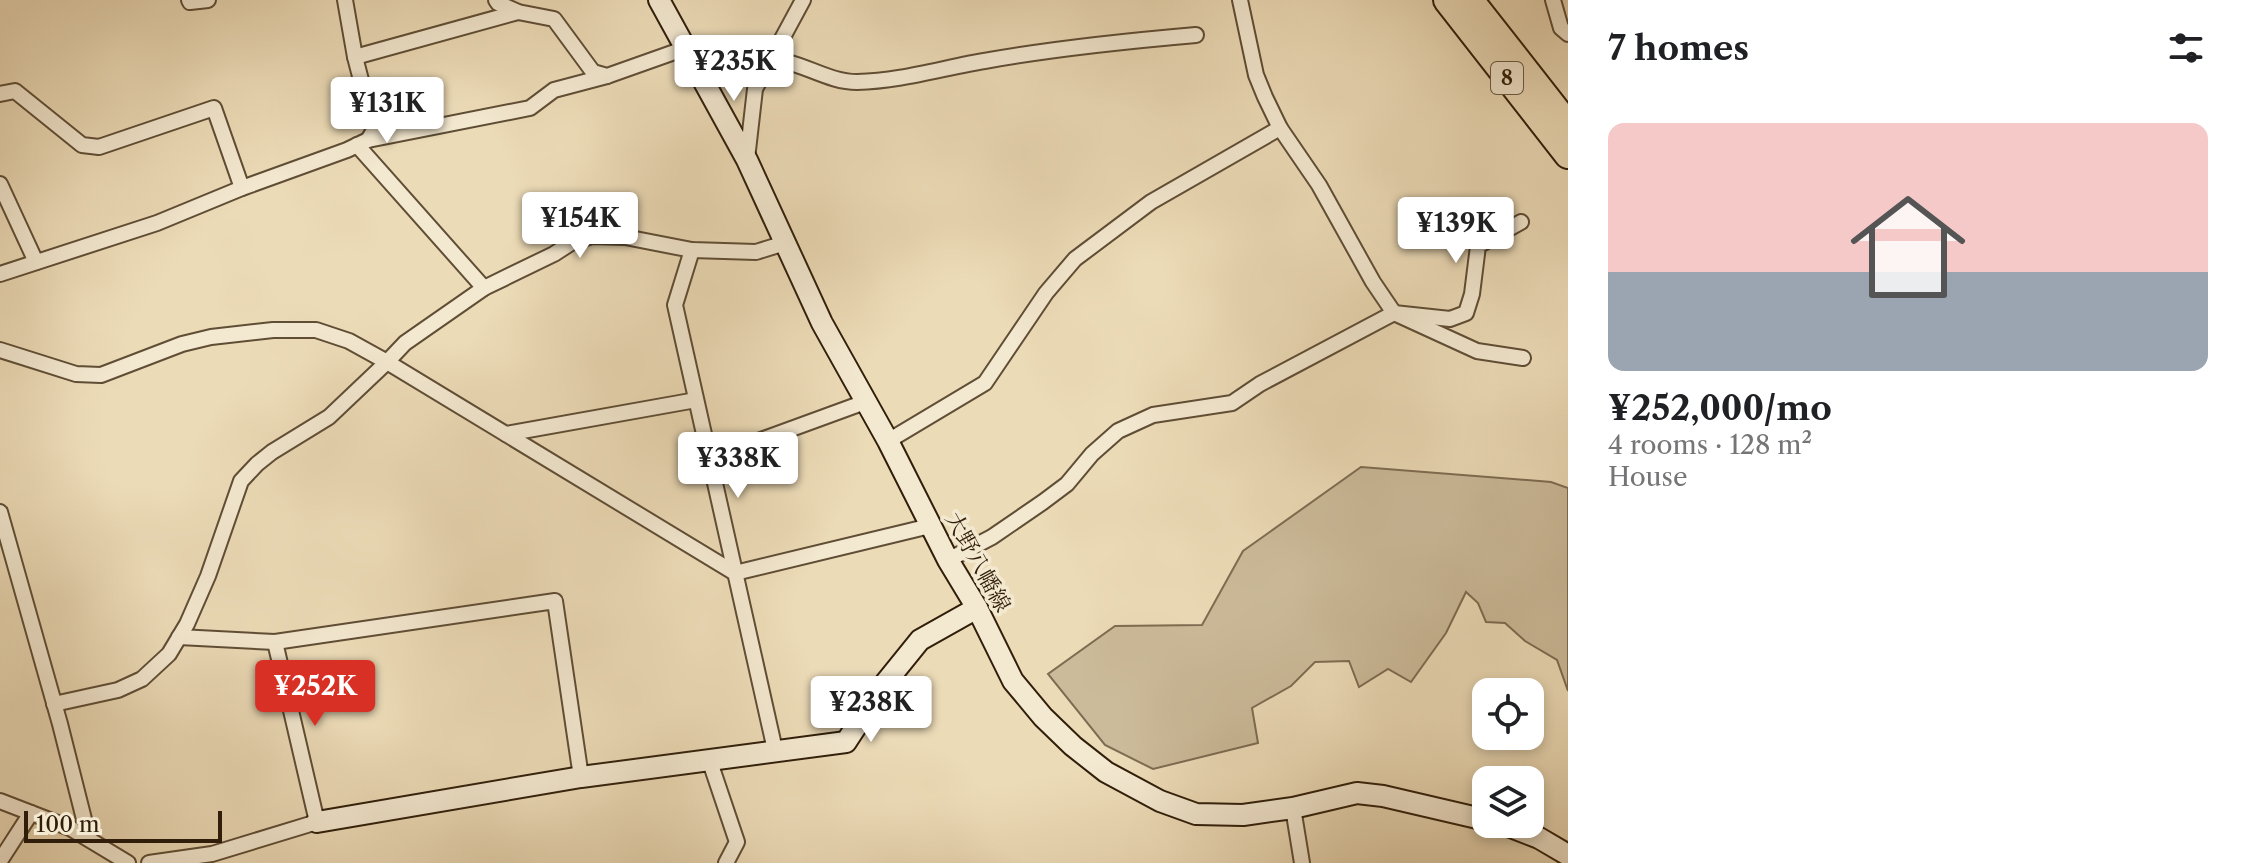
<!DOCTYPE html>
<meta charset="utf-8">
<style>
:root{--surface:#fff;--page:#f6f6f6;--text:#202124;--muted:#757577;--accent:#d93025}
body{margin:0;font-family:"Libre Caslon Text","Noto Serif JP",serif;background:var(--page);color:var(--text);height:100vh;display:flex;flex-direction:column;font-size:30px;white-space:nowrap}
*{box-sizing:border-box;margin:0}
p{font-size:26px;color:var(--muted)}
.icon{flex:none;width:44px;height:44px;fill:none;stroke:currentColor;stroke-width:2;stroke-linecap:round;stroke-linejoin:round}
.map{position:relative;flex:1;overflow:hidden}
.panel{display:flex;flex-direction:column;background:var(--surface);width:680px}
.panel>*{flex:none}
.fabs{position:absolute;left:1472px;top:678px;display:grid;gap:16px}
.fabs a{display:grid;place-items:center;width:72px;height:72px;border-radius:16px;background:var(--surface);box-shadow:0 4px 12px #0003;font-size:40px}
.scale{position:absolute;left:24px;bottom:20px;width:198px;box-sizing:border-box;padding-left:8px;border:4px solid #301e0a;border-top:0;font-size:22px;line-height:28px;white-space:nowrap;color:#301e0a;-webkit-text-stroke:6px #f3e8d0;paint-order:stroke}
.price{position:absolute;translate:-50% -68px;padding:0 18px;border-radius:8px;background:#fff;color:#222;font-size:26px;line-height:52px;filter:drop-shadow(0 2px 4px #0008)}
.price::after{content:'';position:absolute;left:50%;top:48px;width:24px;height:18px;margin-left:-12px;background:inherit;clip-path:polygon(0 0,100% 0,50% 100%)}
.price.selected{background:var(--accent);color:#fff}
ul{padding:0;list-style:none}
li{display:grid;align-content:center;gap:16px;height:424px;padding:0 40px}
li span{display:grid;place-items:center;height:248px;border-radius:16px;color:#555}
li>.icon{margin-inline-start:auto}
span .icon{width:144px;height:144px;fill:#fffc;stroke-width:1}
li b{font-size:34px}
h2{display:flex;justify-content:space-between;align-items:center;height:96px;padding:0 40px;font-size:34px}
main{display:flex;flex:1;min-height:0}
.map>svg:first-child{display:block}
.green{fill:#ccbb9a;stroke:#7e6c52;stroke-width:2}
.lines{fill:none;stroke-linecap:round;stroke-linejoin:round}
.street-casing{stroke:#5f4d35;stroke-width:18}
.secondary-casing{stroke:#301e0a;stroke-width:24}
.highway-casing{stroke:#301e0a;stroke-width:30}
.street{stroke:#f3e8d0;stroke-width:14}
.secondary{stroke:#f3e8d0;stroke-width:20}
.highway{stroke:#ecdbb7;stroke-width:26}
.labels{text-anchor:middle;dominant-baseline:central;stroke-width:7;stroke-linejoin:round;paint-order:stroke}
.shield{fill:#f3e8d0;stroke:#6a5b45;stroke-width:2}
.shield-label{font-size:20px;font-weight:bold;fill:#301e0a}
.street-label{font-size:22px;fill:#301e0a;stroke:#f3e8d0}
</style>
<main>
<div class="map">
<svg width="1568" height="863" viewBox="0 0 1568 863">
<rect width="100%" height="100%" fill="#ecdbb7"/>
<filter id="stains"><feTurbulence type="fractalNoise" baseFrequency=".0025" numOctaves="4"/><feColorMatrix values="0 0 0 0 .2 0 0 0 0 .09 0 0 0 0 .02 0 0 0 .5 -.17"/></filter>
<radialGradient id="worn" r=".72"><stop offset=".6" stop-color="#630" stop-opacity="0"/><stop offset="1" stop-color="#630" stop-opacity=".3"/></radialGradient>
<path class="green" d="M1361,467L1551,482L1568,488V691L1557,660L1525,641L1505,623L1486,622L1478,603L1466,592L1446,633L1411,682L1388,669L1359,687L1349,661L1315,662L1291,686L1252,708L1258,743L1153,769L1105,745L1048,674L1115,626L1202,625L1243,551Z"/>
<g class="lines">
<g class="street-casing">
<g id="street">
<path d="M189,0L190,2L208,0"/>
<path d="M496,0L498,3L518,12L554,19L593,72L607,76L686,48"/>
<path d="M1240,0L1256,75L1265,97L1280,128L1319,185L1373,282L1394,313L1477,351L1523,358"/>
<path d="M1553,0L1561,28L1568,34"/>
<path d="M355,57L518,12"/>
<path d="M704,80C730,71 759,56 787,62C811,68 832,82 857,82C903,81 945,67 990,60C1058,48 1127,41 1196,35"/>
<path d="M0,94L15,91L82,145L99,147L214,108L242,188"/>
<path d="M368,140L530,108L554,90L607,76"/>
<path d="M357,145L484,288"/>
<path d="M747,159L755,89L803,0"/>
<path d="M0,184L36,262"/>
<path d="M692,250L675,305L775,750"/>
<path d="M0,274L157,223L242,188L347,150L368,140L374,130L355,57L345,0"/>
<path d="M0,350L76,374L101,375L182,344L211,337L273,330H316L349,341L387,362L735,573L930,526"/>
<path d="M506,434L696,400"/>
<path d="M888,441L985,383L1046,293L1075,259L1151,202L1280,128"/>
<path d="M709,459L865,402"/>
<path d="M0,512L60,724L89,839"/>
<path d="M948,560L992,537L1043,502L1067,484L1092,454L1118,431L1153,415L1232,403L1260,384L1394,313L1450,319L1466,313L1472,294L1478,246L1521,222"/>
<path d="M179,637L275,642L555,601L581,777"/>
<path d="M54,704L118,690L142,679L169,654L187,624L208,576L241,481L257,464L272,452L329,417L387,362L405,343L484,288L554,254L571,243L592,236L625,237L692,250L756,252L785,243"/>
<path d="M709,759L737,842L726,863"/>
<path d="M0,801L70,828L128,863"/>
<path d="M1293,808L1302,863"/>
<path d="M0,861L31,813"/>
<path d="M149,863L212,854L317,822L275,642"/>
</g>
</g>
<g class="secondary-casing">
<g id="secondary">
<path d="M659,0L747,160L822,323L888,441L948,560L977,608L1013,681L1043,717L1073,746L1106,772L1160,801L1196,814L1243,815L1293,808L1357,793L1383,796L1486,820"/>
<path d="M317,822L581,777L846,742L882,687L920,640L977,608"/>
<path d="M1503,824L1539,838L1568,855"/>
</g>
</g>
<g class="highway-casing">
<g id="highway">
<path d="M1447,0L1568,155"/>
<path d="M1470,0L1568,125"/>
</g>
</g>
<use href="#street" class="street"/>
<use href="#secondary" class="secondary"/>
<use href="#highway" class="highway"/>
</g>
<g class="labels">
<rect class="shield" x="1491" y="62" width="32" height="32" rx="6"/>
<g class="shield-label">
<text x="1507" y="78">8</text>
</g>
<g class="street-label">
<text transform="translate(978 562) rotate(61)">大野八幡線</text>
</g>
</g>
<rect width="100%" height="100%" filter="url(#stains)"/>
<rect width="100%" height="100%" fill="url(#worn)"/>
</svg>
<div class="fabs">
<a><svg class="icon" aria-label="locate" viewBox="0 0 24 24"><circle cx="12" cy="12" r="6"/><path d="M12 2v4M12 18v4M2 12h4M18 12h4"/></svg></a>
<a><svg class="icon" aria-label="layers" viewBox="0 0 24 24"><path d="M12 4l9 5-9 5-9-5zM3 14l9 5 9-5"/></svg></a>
</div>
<div class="scale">100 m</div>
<b class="price" style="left:734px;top:103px">¥235K</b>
<b class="price" style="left:387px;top:145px">¥131K</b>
<b class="price" style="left:580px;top:260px">¥154K</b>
<b class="price" style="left:1456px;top:265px">¥139K</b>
<b class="price" style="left:738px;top:500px">¥338K</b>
<b class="price selected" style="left:315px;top:728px">¥252K</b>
<b class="price" style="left:871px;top:744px">¥238K</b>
</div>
<section class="panel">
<h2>7 homes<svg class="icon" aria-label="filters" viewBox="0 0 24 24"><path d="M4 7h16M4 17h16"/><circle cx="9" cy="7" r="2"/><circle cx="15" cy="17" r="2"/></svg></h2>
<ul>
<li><span style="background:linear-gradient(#f6c9c9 60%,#9aa5b1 0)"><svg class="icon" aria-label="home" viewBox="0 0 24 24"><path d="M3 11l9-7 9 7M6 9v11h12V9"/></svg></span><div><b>¥252,000/mo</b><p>4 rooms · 128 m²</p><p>House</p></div></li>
</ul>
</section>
</main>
